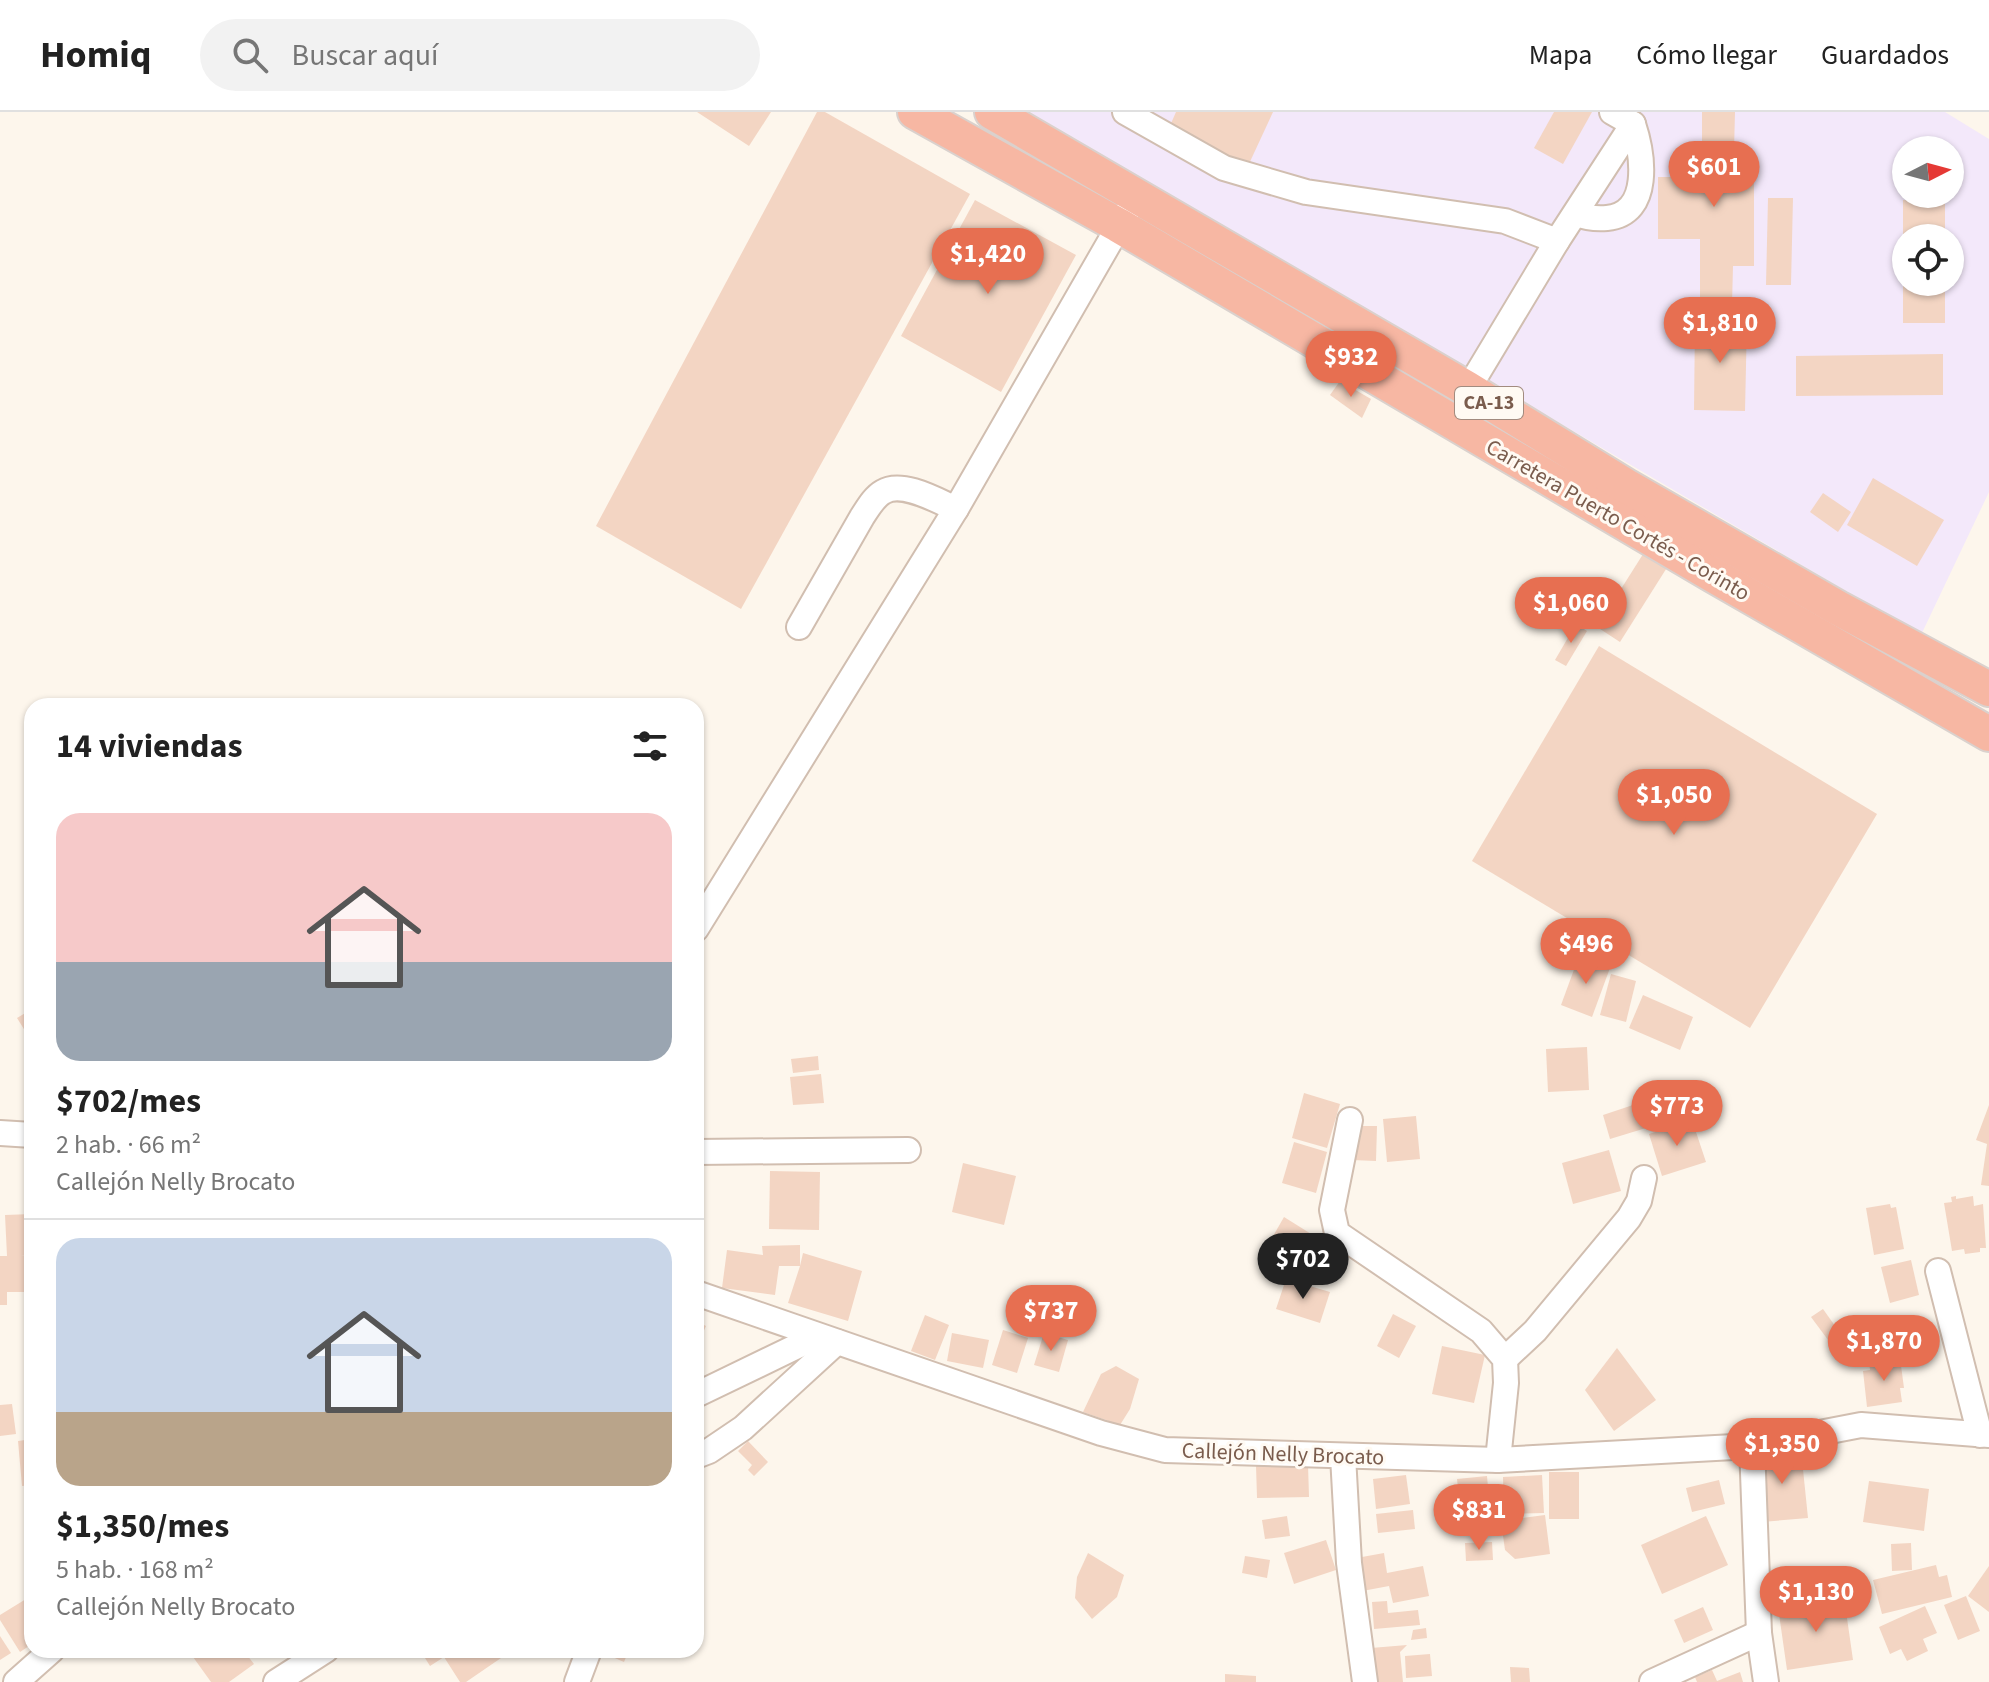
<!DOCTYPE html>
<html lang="es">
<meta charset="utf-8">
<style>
:root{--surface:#fff;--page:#f2f2f2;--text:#222;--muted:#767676;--line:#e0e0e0;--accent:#e76f51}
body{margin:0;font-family:"Source Sans 3",sans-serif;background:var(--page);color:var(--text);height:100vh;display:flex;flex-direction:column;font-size:30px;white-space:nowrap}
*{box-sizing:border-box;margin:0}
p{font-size:26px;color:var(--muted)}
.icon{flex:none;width:44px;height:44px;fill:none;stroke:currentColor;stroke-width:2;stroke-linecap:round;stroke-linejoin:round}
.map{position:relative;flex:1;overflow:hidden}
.sheet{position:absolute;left:24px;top:586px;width:680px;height:960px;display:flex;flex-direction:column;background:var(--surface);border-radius:24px;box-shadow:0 2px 6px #0004}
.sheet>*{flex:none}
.needle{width:52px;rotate:84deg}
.tools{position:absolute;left:1892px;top:24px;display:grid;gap:16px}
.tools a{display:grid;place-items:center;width:72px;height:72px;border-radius:50%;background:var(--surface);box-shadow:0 2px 6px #0004;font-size:40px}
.price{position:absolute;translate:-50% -68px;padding:0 18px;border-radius:28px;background:var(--accent);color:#fff;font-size:26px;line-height:52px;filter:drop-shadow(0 2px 4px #0008)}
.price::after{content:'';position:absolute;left:50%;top:48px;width:24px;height:18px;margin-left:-12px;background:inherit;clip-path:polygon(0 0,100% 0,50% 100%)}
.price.current{background:#222;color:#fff}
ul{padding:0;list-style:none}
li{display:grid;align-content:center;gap:16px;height:424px;padding:0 32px}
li+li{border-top:2px solid var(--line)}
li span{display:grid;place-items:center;height:248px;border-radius:24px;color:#555}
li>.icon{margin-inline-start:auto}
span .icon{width:144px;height:144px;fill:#fffc;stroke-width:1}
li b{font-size:34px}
h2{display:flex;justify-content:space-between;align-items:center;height:96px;padding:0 32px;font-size:34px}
header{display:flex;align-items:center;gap:48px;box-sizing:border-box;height:112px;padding:0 40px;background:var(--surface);border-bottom:2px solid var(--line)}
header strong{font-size:38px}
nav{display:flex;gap:44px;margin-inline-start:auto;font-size:28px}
.search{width:560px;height:72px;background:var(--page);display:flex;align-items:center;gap:20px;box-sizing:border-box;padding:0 28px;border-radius:44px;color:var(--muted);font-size:30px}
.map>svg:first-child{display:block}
.education{fill:#f3e8fa;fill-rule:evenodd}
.building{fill:#f3d5c3}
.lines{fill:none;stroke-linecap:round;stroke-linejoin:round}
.minor-casing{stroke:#d1beb0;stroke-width:28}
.highway-casing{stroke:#dad1cd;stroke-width:38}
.minor{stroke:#fff;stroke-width:24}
.highway{stroke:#f7b7a3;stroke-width:34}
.labels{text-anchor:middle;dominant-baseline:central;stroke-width:6;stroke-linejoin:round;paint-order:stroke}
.shield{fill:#fffaf3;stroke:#a28b7f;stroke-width:2}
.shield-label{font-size:20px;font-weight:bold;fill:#7a5c4d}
.street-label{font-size:22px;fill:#7a5c4d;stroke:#fffaf3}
</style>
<header>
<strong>Homiq</strong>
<div class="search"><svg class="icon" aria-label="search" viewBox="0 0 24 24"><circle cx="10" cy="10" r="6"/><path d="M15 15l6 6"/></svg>Buscar aquí</div>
<nav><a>Mapa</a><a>Cómo llegar</a><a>Guardados</a></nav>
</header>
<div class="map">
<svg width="1989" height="1570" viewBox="0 0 1989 1570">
<rect width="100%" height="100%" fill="#fdf6ec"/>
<path class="education" d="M1029,0H1945L1989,27V380L1921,523ZM1906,38H1950V82H1906ZM1906,126H1950V170H1906Z"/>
<g class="building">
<path d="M697,0H771L749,34Z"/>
<path d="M817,0H825L970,82L741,497L596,414Z"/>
<path d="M1176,0H1273L1248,54L1169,16Z"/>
<path d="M1554,0H1592L1563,52L1534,36Z"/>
<path d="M1702,0H1735L1734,39L1754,40V154H1733L1732,193H1700V127H1658V65H1702Z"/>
<path d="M1768,86H1793L1791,173H1766Z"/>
<path d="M975,88L1076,143L1001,280L901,224Z"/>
<path d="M1903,88H1945V126H1906V170H1945V211H1903Z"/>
<path d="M1695,208L1747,209L1745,299L1694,298Z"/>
<path d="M1943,242V283L1796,284V244Z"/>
<path d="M1340,269L1371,287L1362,306L1330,283Z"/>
<path d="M1873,366L1944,408L1917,454L1847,413Z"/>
<path d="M1823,381L1851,400L1838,420L1810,400Z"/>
<path d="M1645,439L1668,454L1620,530L1597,515Z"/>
<path d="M1576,512L1587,519L1566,554L1555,548Z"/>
<path d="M1599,534L1877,702L1750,916L1472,749Z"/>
<path d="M1579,844L1610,856L1592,905L1561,893Z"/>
<path d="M1611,862L1636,869L1626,910L1600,903Z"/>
<path d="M1643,883L1693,905L1680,938L1629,916Z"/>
<path d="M32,897V919L27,922L17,906Z"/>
<path d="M1587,935L1589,978L1548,980L1546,937Z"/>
<path d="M818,944L819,958L793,961L791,947Z"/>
<path d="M821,962L824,991L793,993L790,965Z"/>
<path d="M1304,981L1340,992L1327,1036L1292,1026Z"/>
<path d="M1639,991L1646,1016L1610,1027L1603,1003Z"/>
<path d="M1989,993V1074L1981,1073L1987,1032L1976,1028Z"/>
<path d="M1416,1004L1420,1047L1387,1050L1383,1007Z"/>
<path d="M1692,1008L1706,1050L1662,1064L1649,1022Z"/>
<path d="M1354,1014H1377L1376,1049L1352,1048Z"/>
<path d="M1294,1030L1327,1040L1316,1081L1282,1071Z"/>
<path d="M1609,1038L1621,1079L1573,1092L1562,1051Z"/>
<path d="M963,1051L1016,1064L1004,1113L952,1100Z"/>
<path d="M770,1059L820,1060L819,1118L769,1117Z"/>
<path d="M1956,1084V1087L1973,1084L1974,1094L1983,1092L1986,1136H1980V1140L1965,1142L1964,1137L1952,1139L1944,1091L1952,1090L1951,1085Z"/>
<path d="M1890,1092L1891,1096L1896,1095L1904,1137L1874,1143L1866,1096Z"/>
<path d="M32,1102V1143H21L32,1144V1180H7V1193H0V1144H7L5,1103Z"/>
<path d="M1284,1105L1316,1125L1303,1145L1272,1126Z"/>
<path d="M800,1133V1154L803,1141L862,1159L848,1209L788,1191L800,1154H779L775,1183L722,1176L727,1138L763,1143L762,1134Z"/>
<path d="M1911,1148L1919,1183L1890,1191L1881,1155Z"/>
<path d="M1286,1167L1330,1180L1320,1211L1276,1197Z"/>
<path d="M1823,1197L1845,1228L1834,1236L1811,1205Z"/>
<path d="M1393,1202L1416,1214L1399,1246L1377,1234Z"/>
<path d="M925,1203L949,1213L935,1248L911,1239Z"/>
<path d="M696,1209L706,1214L696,1236Z"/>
<path d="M1003,1218L1028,1226L1017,1261L992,1253Z"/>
<path d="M952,1221L989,1228L983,1256L947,1249Z"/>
<path d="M1044,1221L1068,1228L1059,1260L1034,1253Z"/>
<path d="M1442,1234L1485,1243L1474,1291L1432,1282Z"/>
<path d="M1617,1236L1656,1288L1614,1319L1585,1278Z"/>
<path d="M1900,1246L1904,1276H1900L1902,1290L1867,1295L1863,1259L1870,1258L1869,1250Z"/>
<path d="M1116,1254L1139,1267L1130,1297L1120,1313L1083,1300L1101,1262Z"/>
<path d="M12,1292L16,1322L0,1324V1293Z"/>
<path d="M32,1327V1373L22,1374L18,1329Z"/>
<path d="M748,1329L768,1350L754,1364L748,1358L752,1353L738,1339Z"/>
<path d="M1801,1338L1808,1406L1762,1410L1756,1342Z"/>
<path d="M1308,1352L1309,1385L1257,1386L1256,1353Z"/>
<rect x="1549" y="1360" width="30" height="47"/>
<path d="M1406,1363L1410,1392L1376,1397L1373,1367Z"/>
<path d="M1542,1363L1544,1401L1504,1402L1503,1365Z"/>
<path d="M1487,1364L1491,1409L1462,1413L1457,1367Z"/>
<path d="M1719,1368L1725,1392L1692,1400L1686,1376Z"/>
<path d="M1869,1369L1929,1377L1924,1419L1863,1410Z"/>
<path d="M1413,1398L1415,1417L1378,1421L1376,1402Z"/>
<path d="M1545,1403L1550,1442L1515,1447L1505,1438L1501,1409Z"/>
<path d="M1287,1404L1290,1424L1265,1427L1262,1408Z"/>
<path d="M1706,1404L1728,1453L1662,1482L1641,1433Z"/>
<path d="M1326,1428L1336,1458L1294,1472L1284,1441Z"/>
<path d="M1492,1430L1493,1448L1466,1449L1465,1431Z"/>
<path d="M1911,1431L1912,1458L1892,1459L1891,1432Z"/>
<path d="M1088,1441L1124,1463L1117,1485L1092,1507L1075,1486L1077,1465Z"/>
<path d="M1384,1441L1387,1461L1423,1454L1429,1484L1393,1491L1389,1474L1357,1480L1351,1447Z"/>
<path d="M1245,1444L1270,1448L1267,1466L1242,1461Z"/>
<path d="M1936,1453L1939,1465L1947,1463L1952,1485L1882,1502L1873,1468Z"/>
<path d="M1989,1454V1500L1968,1484Z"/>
<path d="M1966,1484L1980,1519L1958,1528L1944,1493Z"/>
<path d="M1844,1485L1853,1548L1787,1558L1778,1495Z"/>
<path d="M26,1487L32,1496V1532L20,1540L0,1508V1503Z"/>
<path d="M1387,1489L1388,1501L1418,1498L1420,1513L1374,1517L1372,1490Z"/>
<path d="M1925,1494L1937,1521L1923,1527L1928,1539L1907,1549L1901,1537L1890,1542L1879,1515Z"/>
<path d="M1703,1495L1713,1518L1684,1531L1674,1508Z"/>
<path d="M1426,1516L1427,1526L1411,1528L1413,1518Z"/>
<path d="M0,1524L11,1541L0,1548Z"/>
<path d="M1407,1533L1400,1540L1403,1570H1375L1371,1536Z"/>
<path d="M188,1538H243L254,1552L229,1570H211Z"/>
<path d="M420,1538H495L501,1546L466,1570H460L444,1545L430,1554Z"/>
<path d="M596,1538H629L624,1550Z"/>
<path d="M1430,1542L1432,1564L1406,1566L1405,1544Z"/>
<path d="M1510,1555L1529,1556L1530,1570H1511Z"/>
<path d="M1712,1558L1717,1569L1740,1560L1743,1570H1697L1695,1565Z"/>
<path d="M1225,1562L1256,1564V1570H1225Z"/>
</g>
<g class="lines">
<g class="minor-casing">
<g id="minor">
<path d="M1125,0L1224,56L1306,80L1505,109L1557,129"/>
<path d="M1576,102C1587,106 1595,107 1607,106C1652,102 1643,42 1633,12"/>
<path d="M1468,277L1557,129L1633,12L1612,0"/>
<path d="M799,515L862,405C868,396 874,385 883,380C902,368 938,389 956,397"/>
<path d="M696,817L956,397L1127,100"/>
<path d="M1350,1008L1332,1098L1337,1121L1481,1219L1505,1247L1506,1271L1498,1348"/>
<path d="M0,1021L32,1023"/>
<path d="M696,1040L908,1038"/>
<path d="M1938,1159L1980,1323"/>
<path d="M696,1181L1101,1321L1165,1338L1498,1348L1752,1334L1861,1313L1989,1323"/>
<path d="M1505,1247L1535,1219L1629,1106L1639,1089L1644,1066"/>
<path d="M696,1283L818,1224"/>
<path d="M1752,1334L1759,1521L1766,1570"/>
<path d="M696,1344L709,1339L743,1316L837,1230"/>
<path d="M1343,1344L1349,1451L1365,1570"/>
<path d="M16,1570L52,1538"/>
<path d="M276,1570L326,1538"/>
<path d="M577,1570L589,1538"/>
<path d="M1652,1570L1759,1521"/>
</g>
</g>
<g class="highway-casing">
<g id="highway">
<path d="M915,0L1118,113L1713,463L1989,622"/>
<path d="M992,0L1468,277L1626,374L1838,496L1989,577"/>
</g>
</g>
<use href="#minor" class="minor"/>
<use href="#highway" class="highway"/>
</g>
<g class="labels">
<rect class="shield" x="1455" y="275" width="68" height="32" rx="6"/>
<g class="shield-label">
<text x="1489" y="291">CA-13</text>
</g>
<g class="street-label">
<text transform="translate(1618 408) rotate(30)">Carretera Puerto Cortés - Corinto</text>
<text transform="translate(1283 1342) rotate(2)">Callejón Nelly Brocato</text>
</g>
</g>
</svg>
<div class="tools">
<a><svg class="needle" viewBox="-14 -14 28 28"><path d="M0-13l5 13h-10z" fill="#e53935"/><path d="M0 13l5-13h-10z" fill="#767676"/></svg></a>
<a><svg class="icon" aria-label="locate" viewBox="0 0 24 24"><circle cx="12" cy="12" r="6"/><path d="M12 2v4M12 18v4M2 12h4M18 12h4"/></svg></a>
</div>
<b class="price" style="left:1714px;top:97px">$601</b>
<b class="price" style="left:988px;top:184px">$1,420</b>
<b class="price" style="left:1720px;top:253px">$1,810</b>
<b class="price" style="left:1351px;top:287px">$932</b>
<b class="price" style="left:1571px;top:533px">$1,060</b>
<b class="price" style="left:1674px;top:725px">$1,050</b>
<b class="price" style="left:1586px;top:874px">$496</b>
<b class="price" style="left:1677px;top:1036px">$773</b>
<b class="price current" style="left:1303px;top:1189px">$702</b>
<b class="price" style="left:1051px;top:1241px">$737</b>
<b class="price" style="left:1884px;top:1271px">$1,870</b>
<b class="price" style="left:1782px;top:1374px">$1,350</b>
<b class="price" style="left:1479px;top:1440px">$831</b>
<b class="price" style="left:1816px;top:1522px">$1,130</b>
<section class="sheet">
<h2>14 viviendas<svg class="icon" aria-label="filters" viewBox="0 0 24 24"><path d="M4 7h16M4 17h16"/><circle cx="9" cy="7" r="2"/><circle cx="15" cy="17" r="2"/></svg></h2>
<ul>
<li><span style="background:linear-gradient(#f6c9c9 60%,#9aa5b1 0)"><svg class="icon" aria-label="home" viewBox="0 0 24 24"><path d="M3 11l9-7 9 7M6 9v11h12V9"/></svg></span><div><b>$702/mes</b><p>2 hab. · 66 m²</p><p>Callejón Nelly Brocato</p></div></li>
<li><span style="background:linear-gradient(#c9d6e8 70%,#b9a48a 0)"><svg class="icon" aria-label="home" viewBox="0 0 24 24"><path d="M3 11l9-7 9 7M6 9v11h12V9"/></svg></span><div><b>$1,350/mes</b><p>5 hab. · 168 m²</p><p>Callejón Nelly Brocato</p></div></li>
</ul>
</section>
</div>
